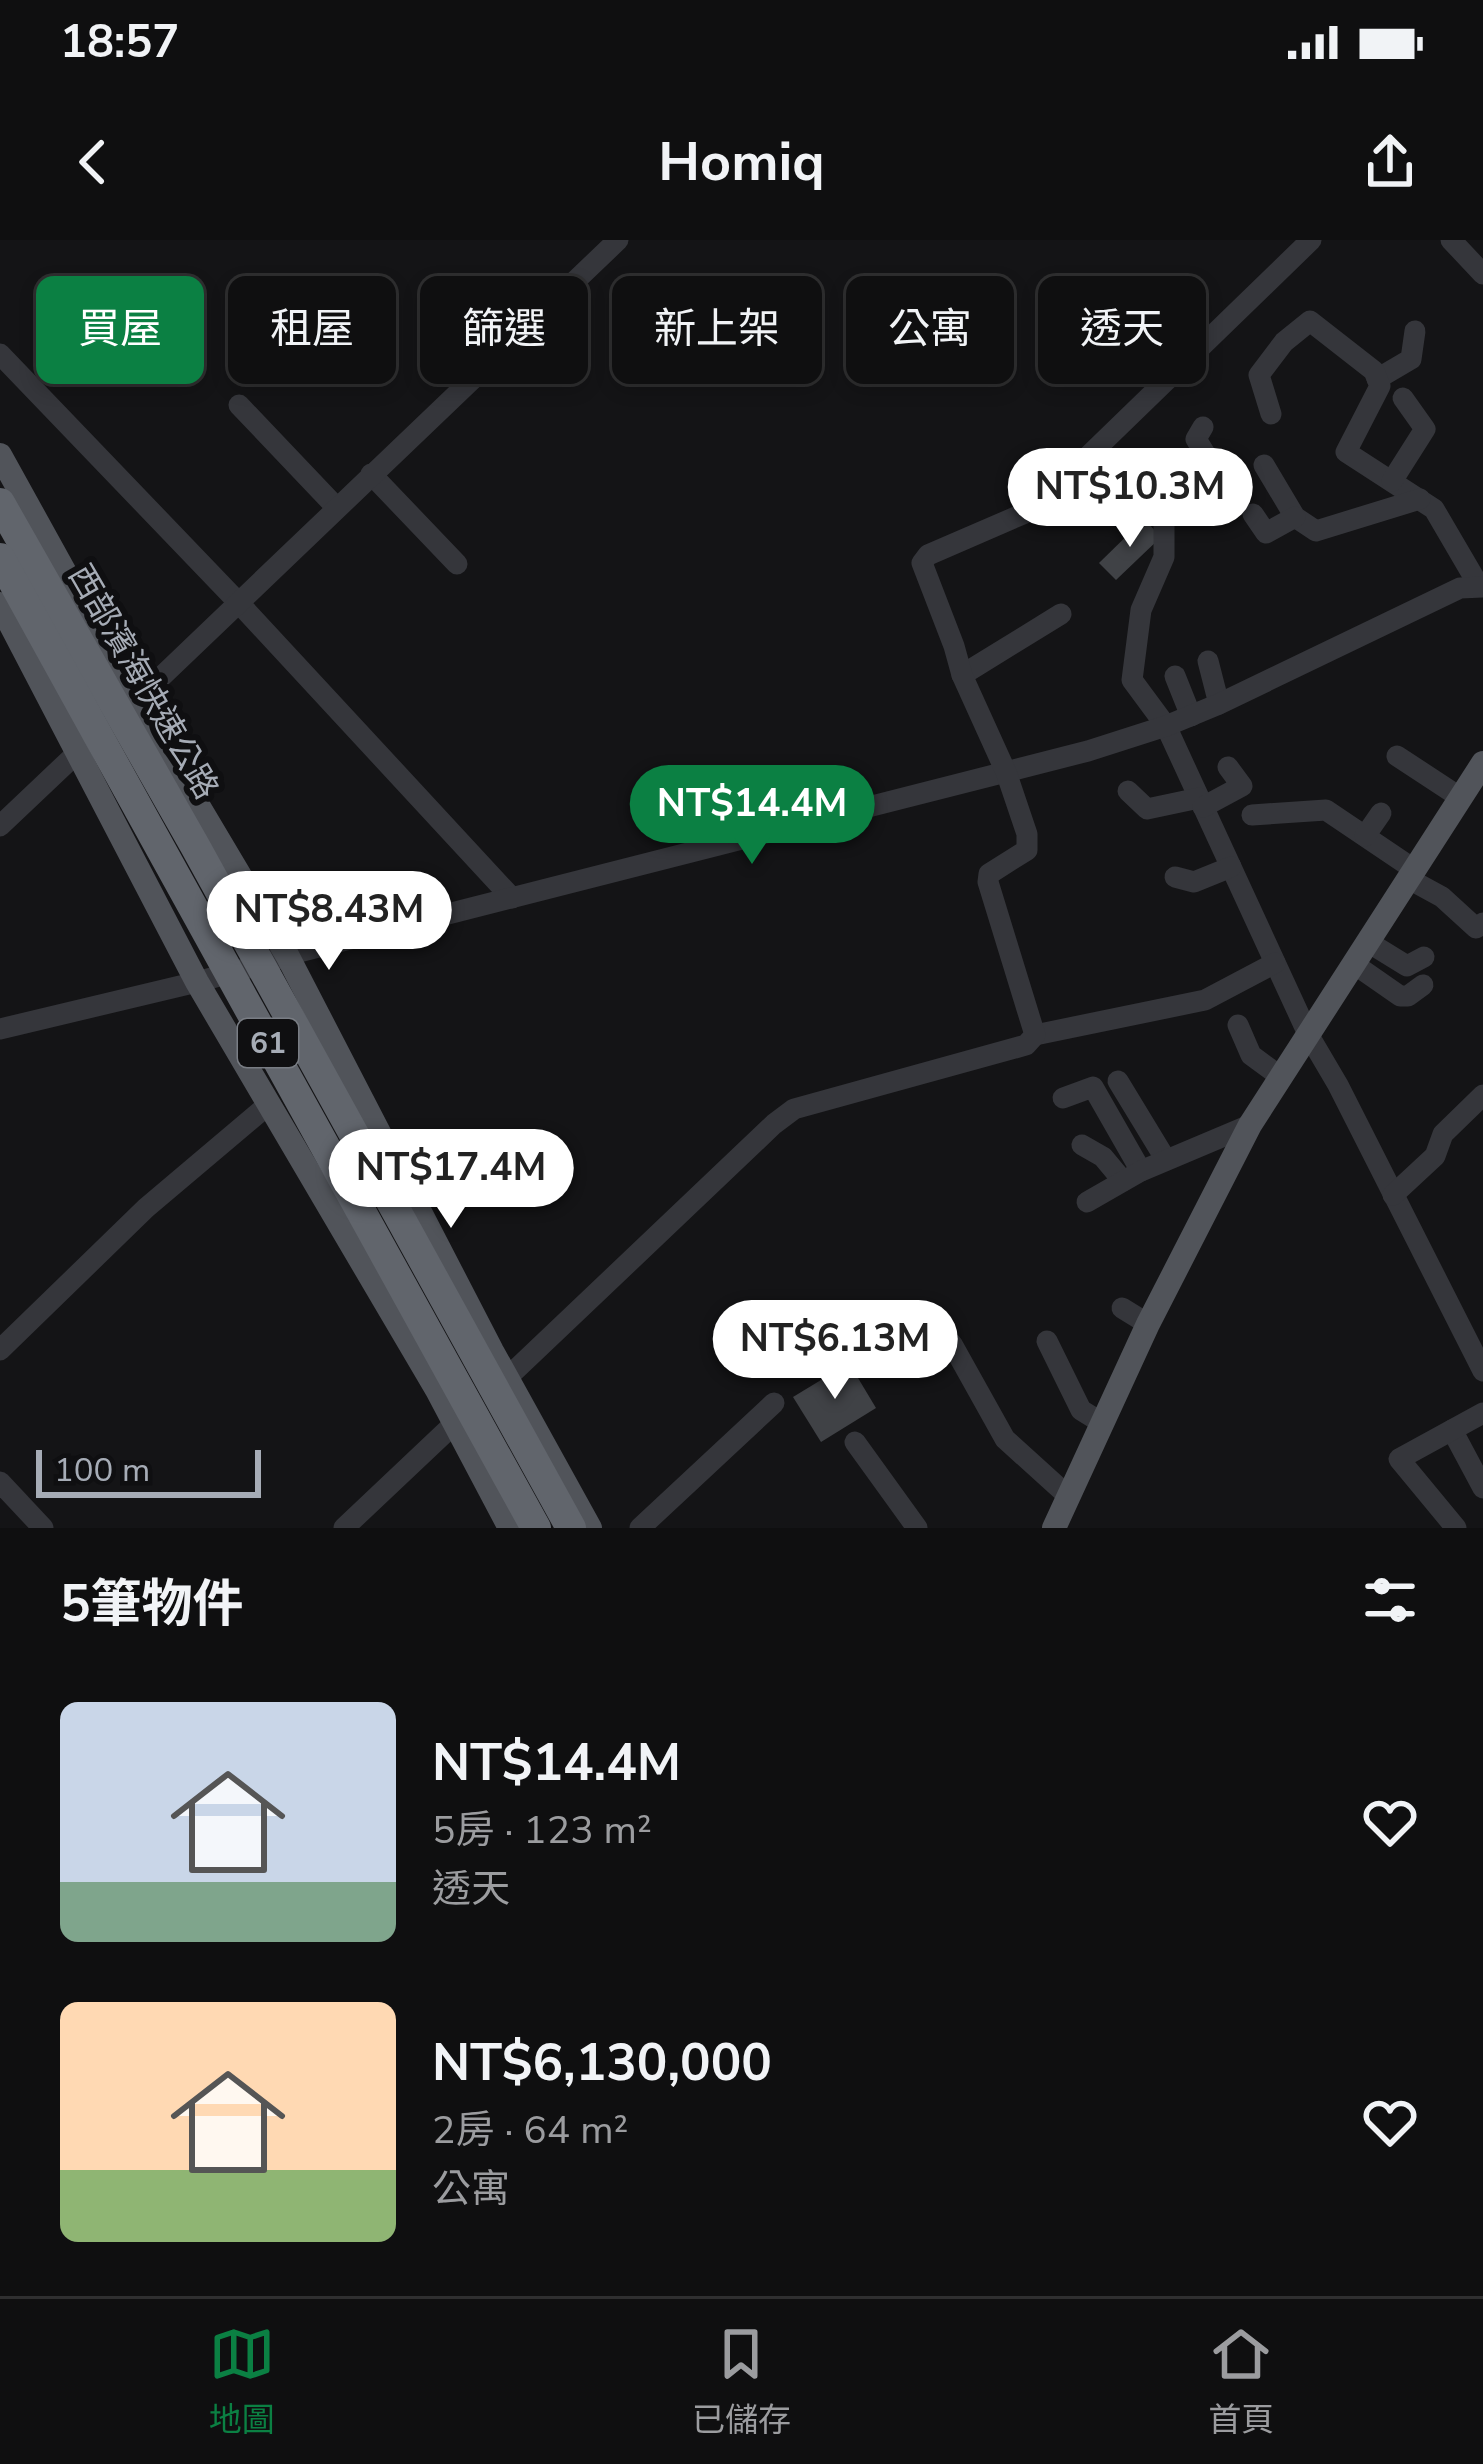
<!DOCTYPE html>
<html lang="zh-TW">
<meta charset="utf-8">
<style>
:root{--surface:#0f0f10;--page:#1d1d1e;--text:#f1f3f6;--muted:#9b9c9f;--line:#2f2f30;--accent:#0b8043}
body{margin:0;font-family:"Nunito Sans","Noto Sans TC",sans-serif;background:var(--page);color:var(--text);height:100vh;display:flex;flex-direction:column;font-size:45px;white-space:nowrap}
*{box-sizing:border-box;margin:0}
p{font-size:39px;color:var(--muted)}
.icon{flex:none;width:66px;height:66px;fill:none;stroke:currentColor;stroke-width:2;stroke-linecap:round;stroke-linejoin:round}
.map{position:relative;height:1288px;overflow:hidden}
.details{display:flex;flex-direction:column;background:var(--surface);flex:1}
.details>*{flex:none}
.banner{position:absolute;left:36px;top:36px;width:1413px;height:108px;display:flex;gap:24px}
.scale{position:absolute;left:36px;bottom:30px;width:225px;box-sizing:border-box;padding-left:12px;border:6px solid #a6acb6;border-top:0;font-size:33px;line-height:42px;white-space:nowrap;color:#a6acb6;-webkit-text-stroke:9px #0f0f11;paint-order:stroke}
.price{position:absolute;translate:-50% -102px;padding:0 27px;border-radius:42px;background:#fff;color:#222;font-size:39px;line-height:78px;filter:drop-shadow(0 3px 6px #0008)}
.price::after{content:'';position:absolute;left:50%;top:72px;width:36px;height:27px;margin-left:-18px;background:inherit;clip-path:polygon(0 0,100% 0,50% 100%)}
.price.active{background:var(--accent);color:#fff}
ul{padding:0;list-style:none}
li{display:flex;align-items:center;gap:36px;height:300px;padding:0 60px}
li span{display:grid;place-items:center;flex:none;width:336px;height:240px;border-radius:18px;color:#555}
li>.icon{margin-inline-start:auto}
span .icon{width:144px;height:144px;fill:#fffc;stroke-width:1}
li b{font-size:51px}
h2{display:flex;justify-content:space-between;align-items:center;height:144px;padding:0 60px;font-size:51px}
.chip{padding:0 42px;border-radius:18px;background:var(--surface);box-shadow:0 6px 18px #0003,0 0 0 3px var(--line);font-size:42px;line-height:108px}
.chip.active{background:var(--accent);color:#fff}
.status{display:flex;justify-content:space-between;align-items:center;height:84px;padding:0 60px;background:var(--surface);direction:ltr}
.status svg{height:33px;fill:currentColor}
header{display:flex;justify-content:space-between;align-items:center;height:156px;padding:0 60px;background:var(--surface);font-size:54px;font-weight:700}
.menu{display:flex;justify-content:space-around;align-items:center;height:168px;border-top:3px solid var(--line);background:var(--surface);font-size:33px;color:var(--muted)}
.menu a{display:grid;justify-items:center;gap:6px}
.menu .active{color:var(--accent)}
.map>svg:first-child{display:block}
.building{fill:#404246}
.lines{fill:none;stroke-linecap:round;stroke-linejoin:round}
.minor{stroke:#35363b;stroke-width:21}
.major{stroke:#51545a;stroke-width:24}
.highway-bridge{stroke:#61656c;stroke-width:30}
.labels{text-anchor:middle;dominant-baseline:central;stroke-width:12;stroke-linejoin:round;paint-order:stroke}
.shield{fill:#0f0f11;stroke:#797d84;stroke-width:3}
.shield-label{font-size:30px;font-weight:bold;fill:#a6acb6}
.street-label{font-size:33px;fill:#a6acb6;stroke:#0f0f11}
</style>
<div class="status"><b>18:57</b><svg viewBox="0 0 49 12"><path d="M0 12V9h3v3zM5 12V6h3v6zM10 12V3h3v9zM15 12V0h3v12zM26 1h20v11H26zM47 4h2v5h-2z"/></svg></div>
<header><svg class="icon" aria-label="back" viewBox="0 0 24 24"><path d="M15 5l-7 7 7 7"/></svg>Homiq<svg class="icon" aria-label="share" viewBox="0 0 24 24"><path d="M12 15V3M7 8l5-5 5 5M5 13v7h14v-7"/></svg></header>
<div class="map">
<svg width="1483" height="1288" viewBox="0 0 1483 1288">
<rect width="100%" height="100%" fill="#141416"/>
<g class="building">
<path d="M1144,279L1161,297L1116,340L1099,323Z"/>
<path d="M849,1123L876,1168L821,1202L793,1157Z"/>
</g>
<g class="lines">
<g class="minor">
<path d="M1451,0L1483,34"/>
<path d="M0,114L237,361L512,658"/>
<path d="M1377,139L1411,119L1415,91"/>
<path d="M239,165L336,267"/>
<path d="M1271,174L1259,135L1284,102L1310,81L1374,131L1380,146L1346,212L1434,269L1479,346"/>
<path d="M1203,187L1196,199L1212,225L1164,270V317L1141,370L1132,440L1166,486L1308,794L1338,845L1483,1131"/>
<path d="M1264,225L1295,277L1316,291L1420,259"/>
<path d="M371,234L457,324"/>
<path d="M1392,241L1425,189L1403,158"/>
<path d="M1253,274L1266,293L1295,277"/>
<path d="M1208,421L1219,464"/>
<path d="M962,435L1061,374"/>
<path d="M1175,436L1191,476"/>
<path d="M136,461L618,0"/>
<path d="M1397,516L1461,558"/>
<path d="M1128,551L1147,569L1199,558"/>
<path d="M1203,567L1242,546L1228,527"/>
<path d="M1252,575L1326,570L1415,630"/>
<path d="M0,586L78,512"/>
<path d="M1365,596L1381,573"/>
<path d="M1175,637L1194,642L1231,627"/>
<path d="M1409,639L1442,657L1476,688L1483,683"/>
<path d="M1368,702L1407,726L1424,717"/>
<path d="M1354,724L1400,756H1408L1423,745"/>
<path d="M1238,785L1251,815L1281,837"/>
<path d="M0,789L197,742L270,722L287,715L1088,511L1166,486L1219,464L1460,348L1483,347"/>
<path d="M1035,795L1205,760L1275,723"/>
<path d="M1118,841L1166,920"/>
<path d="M1063,858L1093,847L1141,931"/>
<path d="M1082,905L1103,917L1123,941"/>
<path d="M1393,955L1435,916L1443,894L1483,855"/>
<path d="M1087,962L1141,931L1250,885"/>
<path d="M1122,1068L1148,1084"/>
<path d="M1047,1101L1081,1170L1102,1183"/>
<path d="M952,1104L1005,1199L1068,1256"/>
<path d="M0,1110L146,968L269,864"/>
<path d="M507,1138L774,884L794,869L1026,805L1035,795L988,642L989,634L1027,610V594L1006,532L962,435L954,406L922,323L928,315L1025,273L1043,260L1311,0"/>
<path d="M1452,1190L1483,1248"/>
<path d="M855,1202L917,1288"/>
<path d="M0,1242L43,1288"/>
<path d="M344,1288L455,1183"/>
<path d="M640,1288L774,1163"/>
<path d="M1456,1288L1399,1219L1483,1173"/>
</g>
<g class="major">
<path d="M0,215L136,461L287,715L492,1111L590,1288"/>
<path d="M0,364L197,742L437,1150L510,1288"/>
<path d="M1054,1288L1148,1084L1250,885L1483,523"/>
</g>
<g class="highway-bridge">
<path d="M0,263L195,606L571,1288"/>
<path d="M0,318L536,1288"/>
</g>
</g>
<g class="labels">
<rect class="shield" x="238" y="779" width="60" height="48" rx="9"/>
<g class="shield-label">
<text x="268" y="803">61</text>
</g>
<g class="street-label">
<text transform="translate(143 442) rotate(60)">西部濱海快速公路</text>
</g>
</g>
</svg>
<div class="scale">100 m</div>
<b class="price" style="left:1130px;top:310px">NT$10.3M</b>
<b class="price active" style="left:752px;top:627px">NT$14.4M</b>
<b class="price" style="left:329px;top:733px">NT$8.43M</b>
<b class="price" style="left:451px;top:991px">NT$17.4M</b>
<b class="price" style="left:835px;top:1162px">NT$6.13M</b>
<div class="banner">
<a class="chip active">買屋</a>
<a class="chip">租屋</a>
<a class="chip">篩選</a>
<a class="chip">新上架</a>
<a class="chip">公寓</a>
<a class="chip">透天</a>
</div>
</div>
<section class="details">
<h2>5筆物件<svg class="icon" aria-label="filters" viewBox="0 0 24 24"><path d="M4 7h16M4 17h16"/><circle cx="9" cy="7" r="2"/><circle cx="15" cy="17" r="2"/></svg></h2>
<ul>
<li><span style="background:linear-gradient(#c9d6e8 75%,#7fa58c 0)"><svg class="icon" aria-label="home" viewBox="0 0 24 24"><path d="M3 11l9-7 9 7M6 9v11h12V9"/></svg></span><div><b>NT$14.4M</b><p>5房 · 123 m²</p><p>透天</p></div><svg class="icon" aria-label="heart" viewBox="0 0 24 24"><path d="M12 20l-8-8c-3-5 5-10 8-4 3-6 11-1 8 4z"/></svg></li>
<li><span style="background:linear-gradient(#ffd9b3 70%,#8fb573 0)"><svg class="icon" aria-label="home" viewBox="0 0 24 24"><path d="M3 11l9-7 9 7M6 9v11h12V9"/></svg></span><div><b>NT$6,130,000</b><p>2房 · 64 m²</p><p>公寓</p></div><svg class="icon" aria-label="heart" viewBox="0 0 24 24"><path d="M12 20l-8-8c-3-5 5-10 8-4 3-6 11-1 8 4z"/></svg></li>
</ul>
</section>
<nav class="menu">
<a class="active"><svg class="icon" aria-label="map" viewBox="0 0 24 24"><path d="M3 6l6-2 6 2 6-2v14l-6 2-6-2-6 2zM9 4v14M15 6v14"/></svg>地圖</a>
<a><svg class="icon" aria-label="saved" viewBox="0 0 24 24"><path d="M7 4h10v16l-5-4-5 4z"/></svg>已儲存</a>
<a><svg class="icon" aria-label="home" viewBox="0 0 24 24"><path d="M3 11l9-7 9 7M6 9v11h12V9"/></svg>首頁</a>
</nav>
